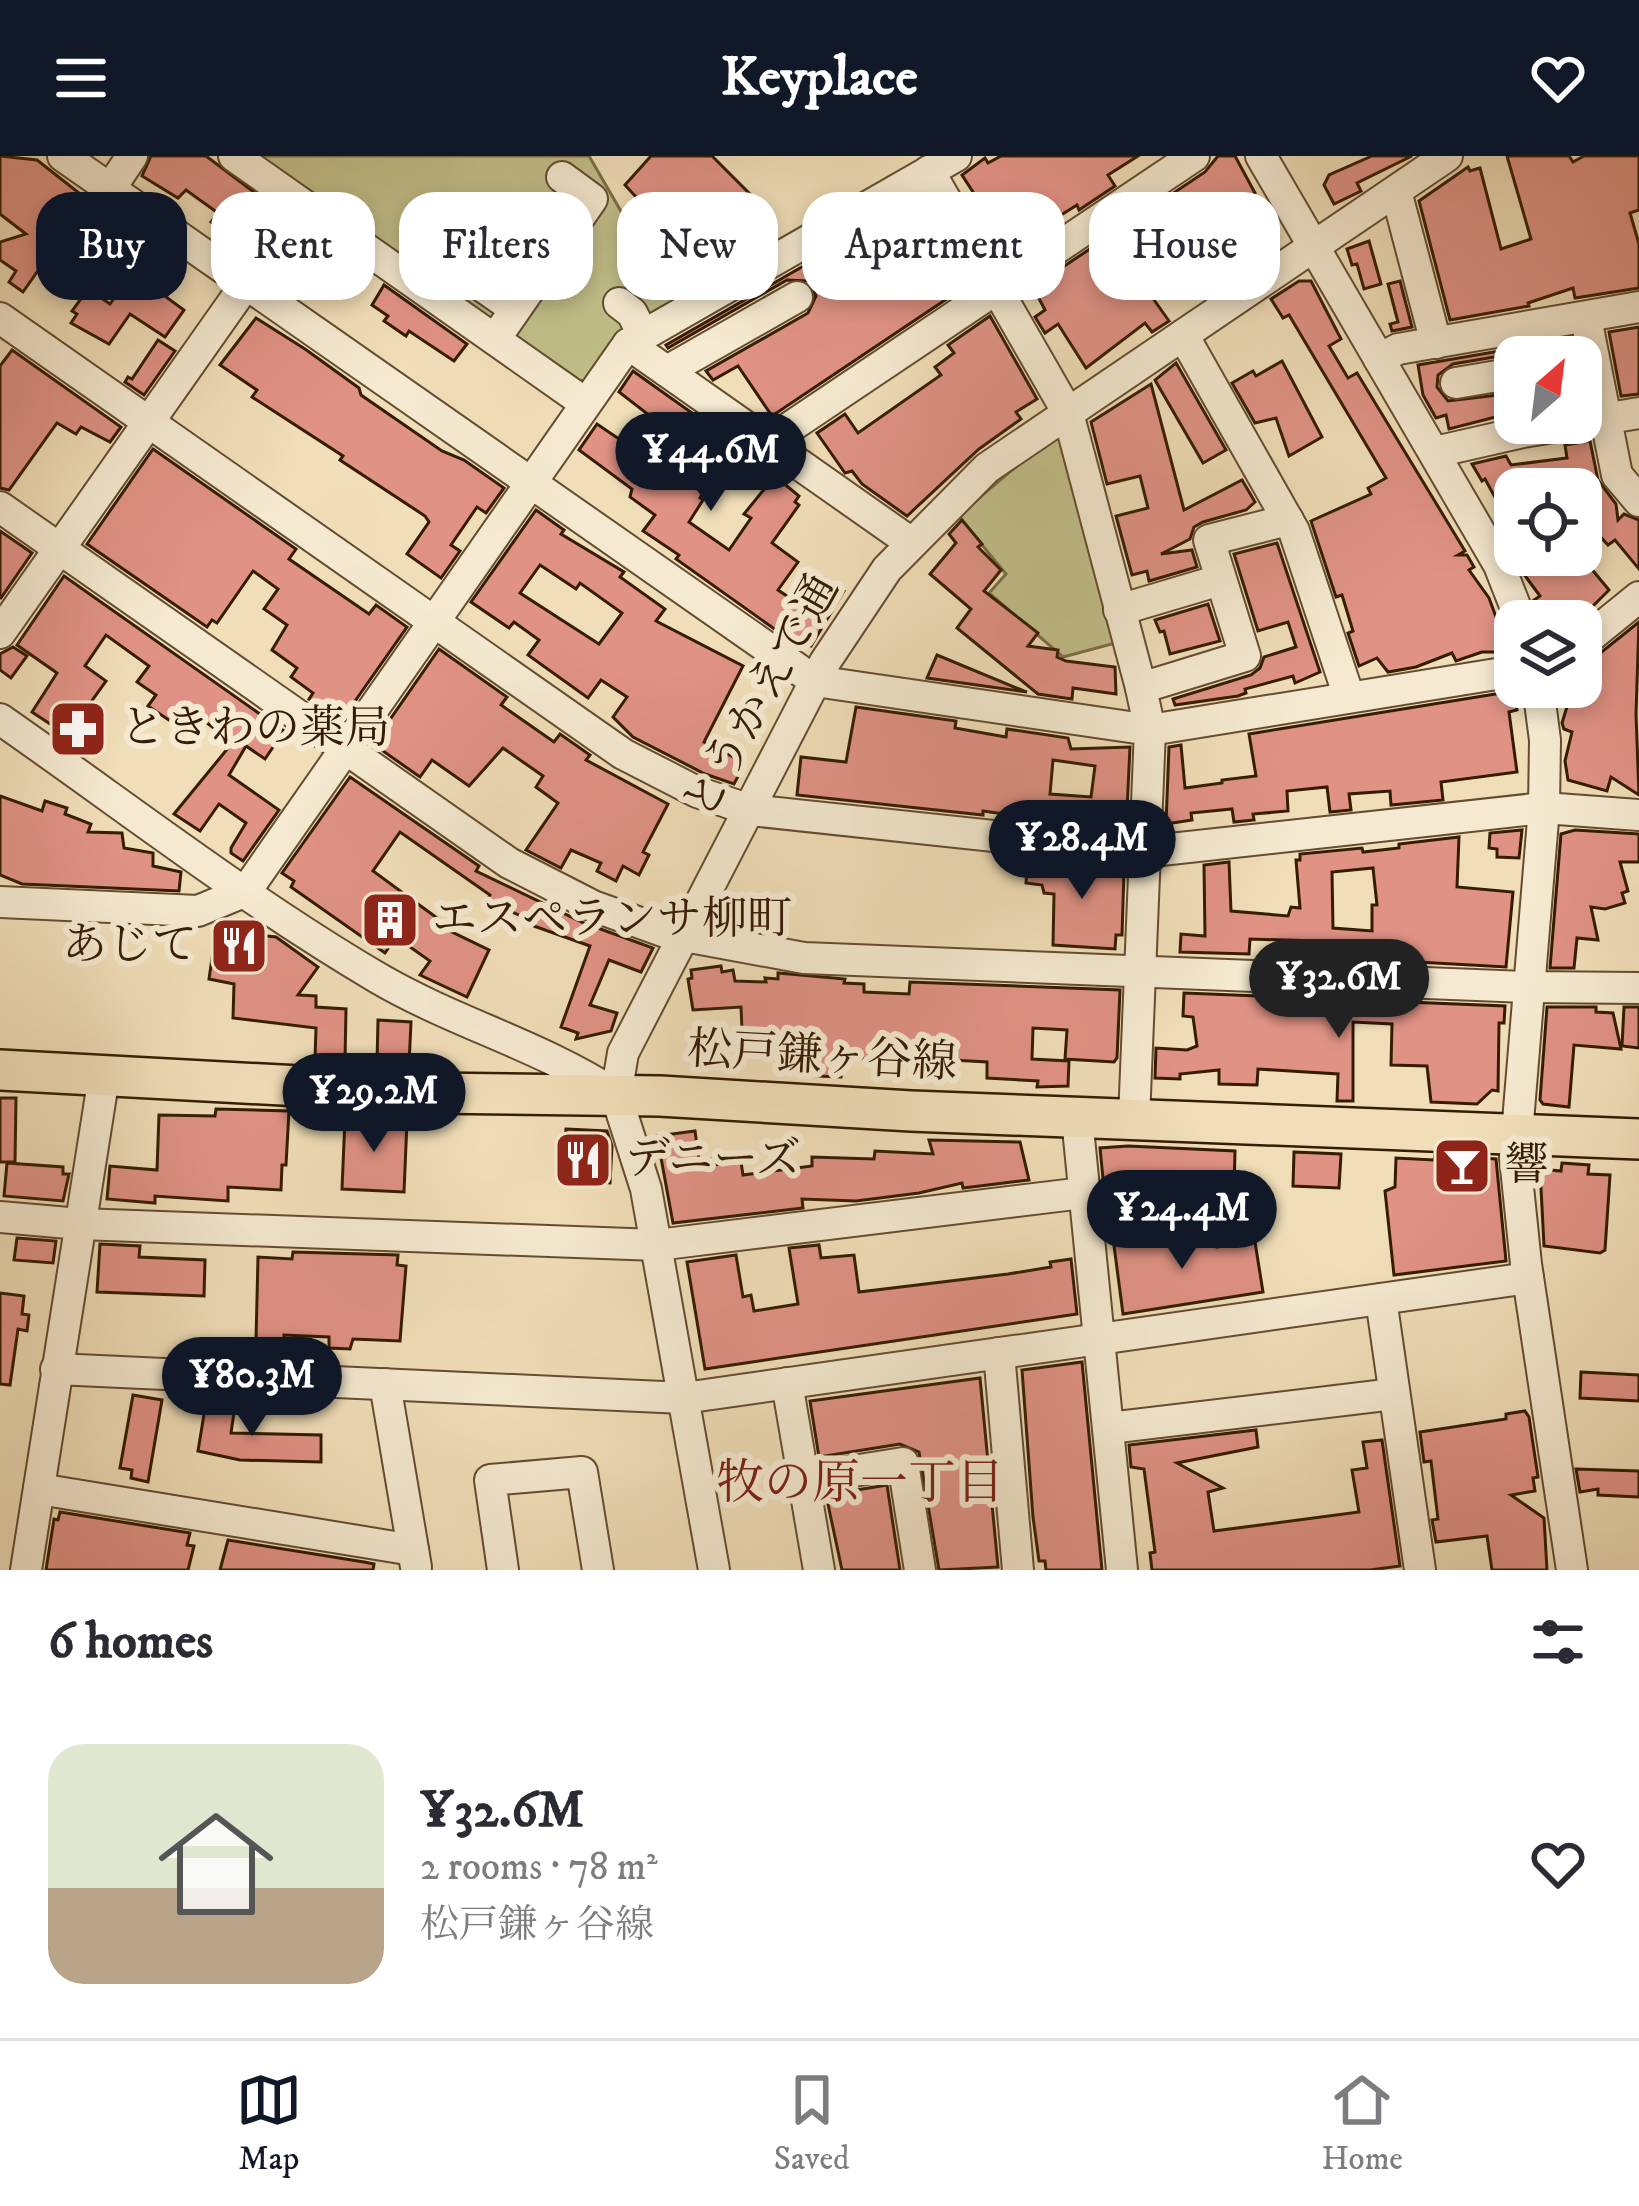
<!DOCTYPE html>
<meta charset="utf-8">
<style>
:root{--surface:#fff;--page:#f7f7f7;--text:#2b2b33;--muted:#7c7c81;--line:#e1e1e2;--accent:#111827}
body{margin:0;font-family:"IM FELL DW Pica","Noto Serif JP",serif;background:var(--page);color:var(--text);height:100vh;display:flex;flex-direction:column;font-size:45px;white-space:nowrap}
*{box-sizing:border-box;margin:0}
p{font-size:39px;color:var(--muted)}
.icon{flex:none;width:66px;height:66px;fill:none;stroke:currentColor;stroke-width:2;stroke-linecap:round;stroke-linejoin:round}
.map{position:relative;height:1414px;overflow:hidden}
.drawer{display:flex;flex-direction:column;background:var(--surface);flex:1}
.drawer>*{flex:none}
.banner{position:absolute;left:36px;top:36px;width:1569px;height:108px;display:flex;gap:24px}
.needle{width:78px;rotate:28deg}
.fabs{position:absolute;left:1494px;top:180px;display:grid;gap:24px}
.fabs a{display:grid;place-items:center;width:108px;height:108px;border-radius:24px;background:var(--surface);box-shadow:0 6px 18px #0003;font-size:60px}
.price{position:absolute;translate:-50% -102px;padding:0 27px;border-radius:42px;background:var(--accent);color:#fff;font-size:39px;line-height:78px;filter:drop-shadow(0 3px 6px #0008)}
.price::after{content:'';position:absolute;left:50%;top:72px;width:36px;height:27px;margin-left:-18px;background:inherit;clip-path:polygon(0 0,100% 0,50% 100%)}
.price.selected{background:#222;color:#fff}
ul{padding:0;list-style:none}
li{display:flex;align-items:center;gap:36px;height:300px;padding:0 48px}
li+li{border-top:3px solid var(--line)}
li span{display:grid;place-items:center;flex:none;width:336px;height:240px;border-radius:36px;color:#555}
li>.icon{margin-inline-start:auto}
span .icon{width:144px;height:144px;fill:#fffc;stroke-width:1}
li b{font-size:51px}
h2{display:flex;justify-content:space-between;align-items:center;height:144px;padding:0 48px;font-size:51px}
.chip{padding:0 42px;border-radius:36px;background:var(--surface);box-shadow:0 6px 18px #0003;font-size:42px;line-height:108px}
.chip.selected{background:var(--accent);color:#fff}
header{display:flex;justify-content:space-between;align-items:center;height:156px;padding:0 48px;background:var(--accent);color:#fff;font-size:54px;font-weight:700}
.tabs{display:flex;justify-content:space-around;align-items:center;height:168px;border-top:3px solid var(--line);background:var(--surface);font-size:33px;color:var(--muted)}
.tabs a{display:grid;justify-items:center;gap:6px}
.tabs .selected{color:var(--accent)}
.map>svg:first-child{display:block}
.green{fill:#c1bf89;stroke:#7b6e46;stroke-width:3}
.building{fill:#e09285;stroke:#351c02;stroke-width:3;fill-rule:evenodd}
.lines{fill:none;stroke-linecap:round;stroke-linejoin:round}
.minor-casing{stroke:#644c30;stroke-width:34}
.major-casing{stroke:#351c02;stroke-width:44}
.minor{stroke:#f5ead1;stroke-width:30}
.major{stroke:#f0deb8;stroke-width:39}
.labels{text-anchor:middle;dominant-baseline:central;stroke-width:12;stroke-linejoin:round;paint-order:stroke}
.street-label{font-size:45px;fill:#351c02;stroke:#f5ead1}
.poi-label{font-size:45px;fill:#351c02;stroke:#f5ead1;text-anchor:start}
.neighbourhood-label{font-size:48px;fill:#7a1f14;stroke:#f5ead1}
</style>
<header><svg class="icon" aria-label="menu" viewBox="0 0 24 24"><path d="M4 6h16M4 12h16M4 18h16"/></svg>Keyplace<svg class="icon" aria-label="heart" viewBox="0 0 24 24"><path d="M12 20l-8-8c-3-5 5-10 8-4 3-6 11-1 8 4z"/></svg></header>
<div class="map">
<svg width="1639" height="1414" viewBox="0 0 1639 1414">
<rect width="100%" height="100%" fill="#f0deb8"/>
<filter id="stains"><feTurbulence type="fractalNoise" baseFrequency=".00167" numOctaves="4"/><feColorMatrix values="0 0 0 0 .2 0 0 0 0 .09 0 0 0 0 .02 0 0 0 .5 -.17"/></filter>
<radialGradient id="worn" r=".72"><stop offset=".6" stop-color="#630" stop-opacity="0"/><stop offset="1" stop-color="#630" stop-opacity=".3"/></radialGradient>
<g class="green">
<path d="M253,0H589L673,145L620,180L588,224L570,226Z"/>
<path d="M1057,282L1067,285L1123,485L1063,501L989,437L1006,418L958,360L1027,301Z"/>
</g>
<g class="building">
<path d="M0,0L37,4L121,70L117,76L146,97L150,91L184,116L166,141L184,154L165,181L130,158L109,188L71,167L77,158L72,155L88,133L110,148L131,118L73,83L59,102L51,96L23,136L9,126L16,115L0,104V86L26,78L0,58Z"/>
<path d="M151,0H206L287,61L258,102L211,66L218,57L186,34L178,42L142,20Z"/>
<path d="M651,0H712L771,59L741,88L746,93L731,106L727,109L722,103L707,118L625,29Z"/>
<path d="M1001,0H1138L1108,19L1115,30L1079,54L1077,49L1026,81L1030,87L1003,105L984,66L990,62L962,19L985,2L988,7Z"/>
<path d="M1218,0H1235L1255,37L1135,117L1169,165L1152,176L1145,167L1086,212L1058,168L1045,177L1035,161L1045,154L1033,131L1205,16Z"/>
<path d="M1372,0H1412L1357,27L1361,35L1334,48L1324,29L1329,19Z"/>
<path d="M1507,0H1569L1573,6L1584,0H1639V54L1630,57L1639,88V132L1575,142L1573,132L1528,147L1529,150L1450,164L1419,45L1468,11L1470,15L1480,12L1501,93L1531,83Z"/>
<path d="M922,42L963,113L945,124L954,138L772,260L738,210L713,224L706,215L808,157L816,140L808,125L787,124L668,192L666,189Z"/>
<path d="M1369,85L1381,128L1364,133L1357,108L1352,109L1347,93Z"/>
<path d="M1299,125H1311L1341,183L1329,190L1348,222L1357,217L1465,395L1458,399H1467L1474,411L1469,414L1489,442L1509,496H1482L1456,505L1452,497L1416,511L1388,516L1377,502L1359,510L1348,477L1353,475L1342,439L1336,441L1311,365L1371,338L1368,332L1386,322L1289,159L1283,162L1271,143Z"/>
<path d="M1400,125L1412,171L1392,175L1390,168L1398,166L1388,128Z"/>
<path d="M384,129L467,188L454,205L409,175L406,180L384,165L388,160L372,149Z"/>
<path d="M990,160L1037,243L1016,256L1021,263L979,293L907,360L862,328L852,315L845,317L817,277L845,258L858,277L941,219L935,211L954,197L948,189Z"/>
<path d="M256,162L305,193L359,232L361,239L442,295L464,304L504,332L486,357L477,351L451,389L460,395L441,422L407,398L429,366L425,360L340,304L343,300L252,241L257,234L220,209Z"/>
<path d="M1639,171V238L1621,240L1609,176Z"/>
<path d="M1570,183L1572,194L1537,201L1512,198L1453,208L1438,219L1437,231L1448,245L1515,237V256L1449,273L1446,259L1436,262L1423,239L1418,209Z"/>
<path d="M158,184L175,195L144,239L125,226L128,221L132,223Z"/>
<path d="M12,194L121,271L110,286L81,271L76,278L57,267L9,334L0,332V210Z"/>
<path d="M1282,205L1322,281L1289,300L1276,262L1255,267L1232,227L1253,215L1256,220Z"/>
<path d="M1176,207L1226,294L1203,307L1155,224Z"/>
<path d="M633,215L730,284L696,332L703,337L700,342L703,344L689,366L729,394L751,362L744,358L775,320L799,340L795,346L799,349L772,387L798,406L778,434L805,452L825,422L844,435L811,490L790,484L676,403L679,399L643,375L655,359L630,341L632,333L579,294L597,268L647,302L667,273L619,236Z"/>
<path d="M1151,228L1184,354L1242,324L1255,346L1246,354L1203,366L1194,371L1190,383L1161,398L1192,394L1197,411L1149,425L1147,415L1132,419L1116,360L1148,352L1140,320L1107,328L1091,266Z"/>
<path d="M1590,285L1598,324L1616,348L1618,364L1624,358L1639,364V413L1615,384L1608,389L1581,360V333H1515V378L1485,323L1482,325L1472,308L1506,300L1511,309L1567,302L1565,289Z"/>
<path d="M153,293L296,393L289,403L369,458L376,449L407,471L341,565L309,543L313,537L291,521L297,512L272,494L287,469L264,453L278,433L253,415L217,467L212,464L207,471L87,388Z"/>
<path d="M536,354L564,374L561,378L624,416L620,421L665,453L656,465L743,510L704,586L745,607L734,628L705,618L633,581L613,561L627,541L601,524L588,542L528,499L539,484L514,466L509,472L471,446ZM540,409L576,433L580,427L622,457L599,488L520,437Z"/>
<path d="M962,364L982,388L978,391L1001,414L984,435L1038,477L1028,490L1058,494L1057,501L1066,505L1115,511L1116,538L1073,532L1072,543L1038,538L957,472L971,453L930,418L956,387L949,378Z"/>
<path d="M0,375L32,397L1,442H0Z"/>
<path d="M1277,387L1320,516L1295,527L1293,520L1245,533L1246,537L1238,540L1175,549L1173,543L1251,519L1260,512L1264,501L1296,491L1288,466L1258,475L1234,398Z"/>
<path d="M1546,399H1580L1609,434L1578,465H1552L1534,444L1540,440L1523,417Z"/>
<path d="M64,420L284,575L265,603L246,590L229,619L279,654L243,705L231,697V692L246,667L219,648L200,675L174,658L233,586L196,559L185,575L148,550L156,539L137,526L149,510L106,479L85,510L106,525L81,560L92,568L79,587L32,556L57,517L17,489Z"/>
<path d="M1208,448L1220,485L1170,498L1164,475L1160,476L1155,464Z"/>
<path d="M1639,466L1636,558L1639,639L1611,621L1607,635L1568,624L1565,605L1572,576L1564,573L1562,567L1573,531H1581V507L1593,503Z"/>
<path d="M13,491L27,500L11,522L0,514V498Z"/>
<path d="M439,493L507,541L501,549L554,586L560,578L590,599L586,604L668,648L643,696L649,699L639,719L623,710L616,725L597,715L601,707L571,694L561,712L526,694L558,647L536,631L543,620L503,592L469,630L432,604L420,621L373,588Z"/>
<path d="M937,499L1024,535L1027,536L927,522Z"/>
<path d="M1514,535L1517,554L1509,556L1517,616L1441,626L1443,644L1391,649L1390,635L1349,638L1351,654L1330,656L1327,631L1287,635L1288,655L1253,658L1254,664L1234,666L1232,653L1191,657L1192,664L1166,668L1169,591L1181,589L1185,632L1222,627V624L1256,620L1249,578Z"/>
<path d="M856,551L956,565L955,572L1006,581L1007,573L1068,582L1071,593L1130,591L1126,675L983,655V659L797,639L801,601L846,606ZM1053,604L1095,610L1091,641L1050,638Z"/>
<path d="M350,621L479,710L476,715L584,767L653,792L641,816L609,804L590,849L617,857L611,875L576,883L578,877L561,871L590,790L531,769L532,765L492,747L488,743L490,739L400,676L373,715L452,773L450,775L489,794L467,841L420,819L430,805L396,781L385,797L291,731L294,725L282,717Z"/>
<path d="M0,640L42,655L45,645L67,652L65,658L91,668L88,676L122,677L124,692L153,697V710L181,716L179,735L22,728L0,719Z"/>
<path d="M1522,674L1519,702L1497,701V693L1489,692L1490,677Z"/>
<path d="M1575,674L1639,678V706H1620L1628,735L1622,737L1625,747L1605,753L1591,751L1598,784L1577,782L1574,812H1550L1561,678Z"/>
<path d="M1459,681L1457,731L1513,736L1506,811L1346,802V798L1339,797L1340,788L1318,785L1250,783L1249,798L1180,796L1181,778L1205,780L1204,709L1229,706L1231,755L1288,760L1291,751L1300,752L1296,704H1300V698L1362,692L1363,696L1399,692V688ZM1373,712L1377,749H1372V775L1333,772L1332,716Z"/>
<path d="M1028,703L1124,714L1122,779H1116L1115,793L1053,789L1054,738L1044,737L1042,729L1026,727Z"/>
<path d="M216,774L276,781L318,811L298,839L316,840V851L346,853L345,905L315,903L316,872L233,862L234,828L209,823Z"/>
<path d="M721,810L722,816L733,814L735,825L766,826L765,822L778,823V817L845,823L844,827L864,828V836L909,838L910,826L1120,834L1117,902L1114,906L1065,903L1067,874L1033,872L1032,903L1069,905L1068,930L1037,931L1038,925L987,922V906L933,903L842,902L841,921L817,920L819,876L786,875L785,894L743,896L741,851L693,854L688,823L692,822L691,814Z"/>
<path d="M1184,837L1505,850L1504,867H1499L1498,935L1492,934L1477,948L1431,946L1427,910L1391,909L1392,868L1353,866V945H1337L1338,918L1258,913L1257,929L1219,928V914L1180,918V923L1155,922L1156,892L1187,894L1197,890L1193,861L1183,860Z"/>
<path d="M1547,851H1596V856L1613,857L1621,893L1574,889L1569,951L1543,948L1540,944Z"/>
<path d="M1624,851H1639V892L1622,890Z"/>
<path d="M378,864L411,866L409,909L377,907Z"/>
<path d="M0,942H16L15,1006H0Z"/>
<path d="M216,953L289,955L286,1009H282L281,1034L228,1031V1045L155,1040V1047L107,1043L110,1010L157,1014L159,959L215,960Z"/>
<path d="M345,962L407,965L404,1036L342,1033Z"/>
<path d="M566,973L607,975L612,990L610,1027L594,1026V1021L563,1019Z"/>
<path d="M695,975L699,1004L710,1003L711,1009L741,1006L743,1019L812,1010V1001L874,1003L875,995L933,998L929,984L1020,986L1029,1024L963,1032L962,1027L919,1037L856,1045L802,1043L803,1052L673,1067L657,980Z"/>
<path d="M1128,990L1235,995L1234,1035L1192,1034L1191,1042H1152V1046H1135L1129,1041L1105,1043L1100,992Z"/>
<path d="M1294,996L1341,998L1339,1032L1293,1030Z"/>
<path d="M1435,999L1496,1003L1506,1105L1394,1119L1385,1035L1395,1031L1396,1002L1434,1004Z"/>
<path d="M7,1007L63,1011V1018H69L63,1045L4,1040Z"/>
<path d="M1562,1007L1589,1009L1588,1018L1610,1019L1605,1094L1600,1097L1544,1090L1540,1013L1561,1015Z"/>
<path d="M1156,1073L1159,1088L1216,1083L1217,1091L1255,1086L1263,1136L1123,1158L1113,1082Z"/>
<path d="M17,1082L56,1085L53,1107L14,1104Z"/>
<path d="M100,1088L140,1090L139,1101L205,1104L204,1140L97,1136Z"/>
<path d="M819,1089L821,1102L854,1099L859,1136L1008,1118L1051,1111L1050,1106L1071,1103L1077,1158L705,1213L687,1106L736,1099L743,1141L751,1139L754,1155L798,1148L789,1092Z"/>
<path d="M293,1096L398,1099L397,1109L406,1110L400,1185L353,1183L350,1193L329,1192V1181L284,1179V1186L256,1184L258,1101L292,1103Z"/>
<path d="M0,1137L24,1140L22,1158L29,1159L27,1175L18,1173L10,1229L0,1228Z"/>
<path d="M1082,1206L1102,1414H1046L1045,1405H1039L1033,1361L1022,1214Z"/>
<path d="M1581,1216L1639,1219V1245L1580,1242Z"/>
<path d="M980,1222L998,1411L939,1414L919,1296L900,1288L819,1301L810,1245Z"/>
<path d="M133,1239L162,1244L148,1326L131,1322L132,1314L120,1312Z"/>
<path d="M207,1240L236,1243L231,1277L321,1279V1306L240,1304L198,1295Z"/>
<path d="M1525,1255L1529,1261L1538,1321L1533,1322L1535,1335L1511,1339L1544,1362L1547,1414H1492L1487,1380L1436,1386L1432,1364L1438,1363L1431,1305L1424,1306L1420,1276L1506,1263V1258Z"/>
<path d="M1256,1274L1258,1291L1177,1307L1223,1332L1208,1336L1214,1375L1359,1356L1352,1314L1367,1312L1363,1286L1382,1284L1400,1410L1370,1414H1152L1150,1397L1155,1396L1144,1313L1131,1311L1129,1289Z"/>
<path d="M1576,1313L1639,1315V1341L1598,1339V1333L1580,1336Z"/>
<path d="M887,1329L900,1414H842L826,1339Z"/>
<path d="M60,1356L190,1377L187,1389L194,1390L188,1414H46L54,1363L58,1364Z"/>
<path d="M228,1384L364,1406L374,1408L373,1414H220Z"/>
</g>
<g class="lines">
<g class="minor-casing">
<g id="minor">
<path d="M63,0L815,525L1150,574L1515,515"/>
<path d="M234,0L585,247"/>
<path d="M1261,0L1499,409L1521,465"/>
<path d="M929,15L1068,257L1141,532L1150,574L1134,963"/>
<path d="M110,33L132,0"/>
<path d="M1396,35L1436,187"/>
<path d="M482,130L515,153"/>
<path d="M619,147L632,157L643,179"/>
<path d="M0,162L623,598L697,636L750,654L1143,696L1544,652L1639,659"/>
<path d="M1586,162L1617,319L1639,345"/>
<path d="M1183,179L1294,375L1349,541"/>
<path d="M495,183L592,43L562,21"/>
<path d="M628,188L910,386"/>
<path d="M1379,203L1398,193L1639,151"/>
<path d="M667,215L797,141"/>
<path d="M1456,227L1515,217"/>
<path d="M768,286L1194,0"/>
<path d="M1435,296L1523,276L1639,257"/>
<path d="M0,351L509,707L593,750L668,777L804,802L1528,831L1639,832"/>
<path d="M1119,454L1220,424"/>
<path d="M0,477L246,128"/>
<path d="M1581,488L1639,441"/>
<path d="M1538,531L1545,584L1544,652L1515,1002L1526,1108L1572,1414"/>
<path d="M1141,532L1245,500L1209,384L1288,364"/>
<path d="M0,563C125,650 247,745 378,822C455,867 542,890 616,939L646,1033L714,1414"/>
<path d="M0,746L198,755L246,735L628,188L956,0"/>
<path d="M616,939L623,897L825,506L887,413L987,312L1447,0"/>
<path d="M1077,962L1122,1414"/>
<path d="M0,1061L80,1068L657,1089L1083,1037"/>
<path d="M1381,1143L1420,1414"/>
<path d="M999,1197L1018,1414"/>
<path d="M56,1213L684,1242L1528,1122"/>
<path d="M787,1227L819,1414"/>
<path d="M385,1228L416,1411"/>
<path d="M1109,1272L1394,1238"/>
<path d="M803,1323L903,1307L920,1414"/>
<path d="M39,1333L413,1394"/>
<path d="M26,1414L104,920"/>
<path d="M503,1414L490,1324L582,1316L598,1414"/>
</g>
</g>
<g class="major-casing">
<path id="major" d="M0,914L431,937L660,940L911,955L1639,983"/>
</g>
<use href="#minor" class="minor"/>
<use href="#major" class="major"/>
</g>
<defs>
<g id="pharmacy-square" transform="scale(3)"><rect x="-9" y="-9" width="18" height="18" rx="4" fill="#8f2418" stroke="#f5ead1"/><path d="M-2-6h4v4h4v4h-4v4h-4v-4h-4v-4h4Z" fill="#fff"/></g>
<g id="building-square" transform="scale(3)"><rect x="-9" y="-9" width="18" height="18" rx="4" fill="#8f2418" stroke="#f5ead1"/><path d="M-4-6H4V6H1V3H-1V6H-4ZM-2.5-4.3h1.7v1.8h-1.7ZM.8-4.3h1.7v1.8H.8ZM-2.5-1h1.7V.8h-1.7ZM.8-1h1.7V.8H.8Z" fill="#fff"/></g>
<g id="restaurant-square" transform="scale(3)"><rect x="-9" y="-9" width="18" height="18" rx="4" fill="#8f2418" stroke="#f5ead1"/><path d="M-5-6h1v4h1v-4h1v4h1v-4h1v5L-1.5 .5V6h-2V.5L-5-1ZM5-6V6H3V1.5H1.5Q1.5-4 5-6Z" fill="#fff"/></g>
<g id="bar-square" transform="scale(3)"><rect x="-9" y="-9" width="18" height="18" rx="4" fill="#8f2418" stroke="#f5ead1"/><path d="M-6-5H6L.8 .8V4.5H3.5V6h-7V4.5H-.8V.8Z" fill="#fff"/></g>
</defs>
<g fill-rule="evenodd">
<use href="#pharmacy-square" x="78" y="573"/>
<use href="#building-square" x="390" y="764"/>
<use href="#restaurant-square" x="239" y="790"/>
<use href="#restaurant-square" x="583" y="1004"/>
<use href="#bar-square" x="1462" y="1010"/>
</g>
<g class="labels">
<g class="street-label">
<text transform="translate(762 541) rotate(-61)">とうかえで通</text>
<text transform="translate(822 901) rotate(3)">松戸鎌ヶ谷線</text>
</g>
<g class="poi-label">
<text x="120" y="573">ときわの薬局</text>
<text x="432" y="764">エスペランサ柳町</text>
<text x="197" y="790" text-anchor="end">あじて</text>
<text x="625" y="1004">デニーズ</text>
<text x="1504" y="1010">響</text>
</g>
<g class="neighbourhood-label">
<text x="860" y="1328">牧の原一丁目</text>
</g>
</g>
<rect width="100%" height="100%" filter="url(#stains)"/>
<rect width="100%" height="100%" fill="url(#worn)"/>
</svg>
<div class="fabs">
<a><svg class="needle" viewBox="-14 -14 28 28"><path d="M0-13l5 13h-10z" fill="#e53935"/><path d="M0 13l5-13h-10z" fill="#7c7c81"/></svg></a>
<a><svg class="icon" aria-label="locate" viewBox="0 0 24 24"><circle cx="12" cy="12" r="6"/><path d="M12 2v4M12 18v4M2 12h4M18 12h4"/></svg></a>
<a><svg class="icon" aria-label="layers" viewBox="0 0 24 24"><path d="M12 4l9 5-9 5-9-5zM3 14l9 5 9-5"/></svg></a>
</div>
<b class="price" style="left:711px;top:358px">¥44.6M</b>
<b class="price" style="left:1082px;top:746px">¥28.4M</b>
<b class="price selected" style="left:1339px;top:885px">¥32.6M</b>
<b class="price" style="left:374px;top:999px">¥29.2M</b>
<b class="price" style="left:1182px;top:1116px">¥24.4M</b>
<b class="price" style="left:252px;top:1283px">¥80.3M</b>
<div class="banner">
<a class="chip selected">Buy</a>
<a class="chip">Rent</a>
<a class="chip">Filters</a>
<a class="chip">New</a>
<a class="chip">Apartment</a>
<a class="chip">House</a>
</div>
</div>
<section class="drawer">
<h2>6 homes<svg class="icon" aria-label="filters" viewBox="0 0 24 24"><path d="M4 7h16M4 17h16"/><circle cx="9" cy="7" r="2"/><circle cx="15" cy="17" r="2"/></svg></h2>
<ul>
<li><span style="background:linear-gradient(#dfe7d0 60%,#b9a48a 0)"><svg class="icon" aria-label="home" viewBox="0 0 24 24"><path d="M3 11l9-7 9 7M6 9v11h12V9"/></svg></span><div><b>¥32.6M</b><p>2 rooms · 78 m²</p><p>松戸鎌ヶ谷線</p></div><svg class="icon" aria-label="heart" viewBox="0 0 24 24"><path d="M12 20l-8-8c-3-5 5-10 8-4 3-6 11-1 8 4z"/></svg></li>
</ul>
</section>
<nav class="tabs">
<a class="selected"><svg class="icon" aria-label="map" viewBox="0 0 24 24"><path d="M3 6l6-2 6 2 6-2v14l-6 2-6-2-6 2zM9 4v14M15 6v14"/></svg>Map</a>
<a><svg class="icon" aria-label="saved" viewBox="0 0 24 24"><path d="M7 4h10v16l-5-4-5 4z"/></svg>Saved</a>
<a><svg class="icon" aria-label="home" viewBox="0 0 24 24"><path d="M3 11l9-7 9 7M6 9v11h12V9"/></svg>Home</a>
</nav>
